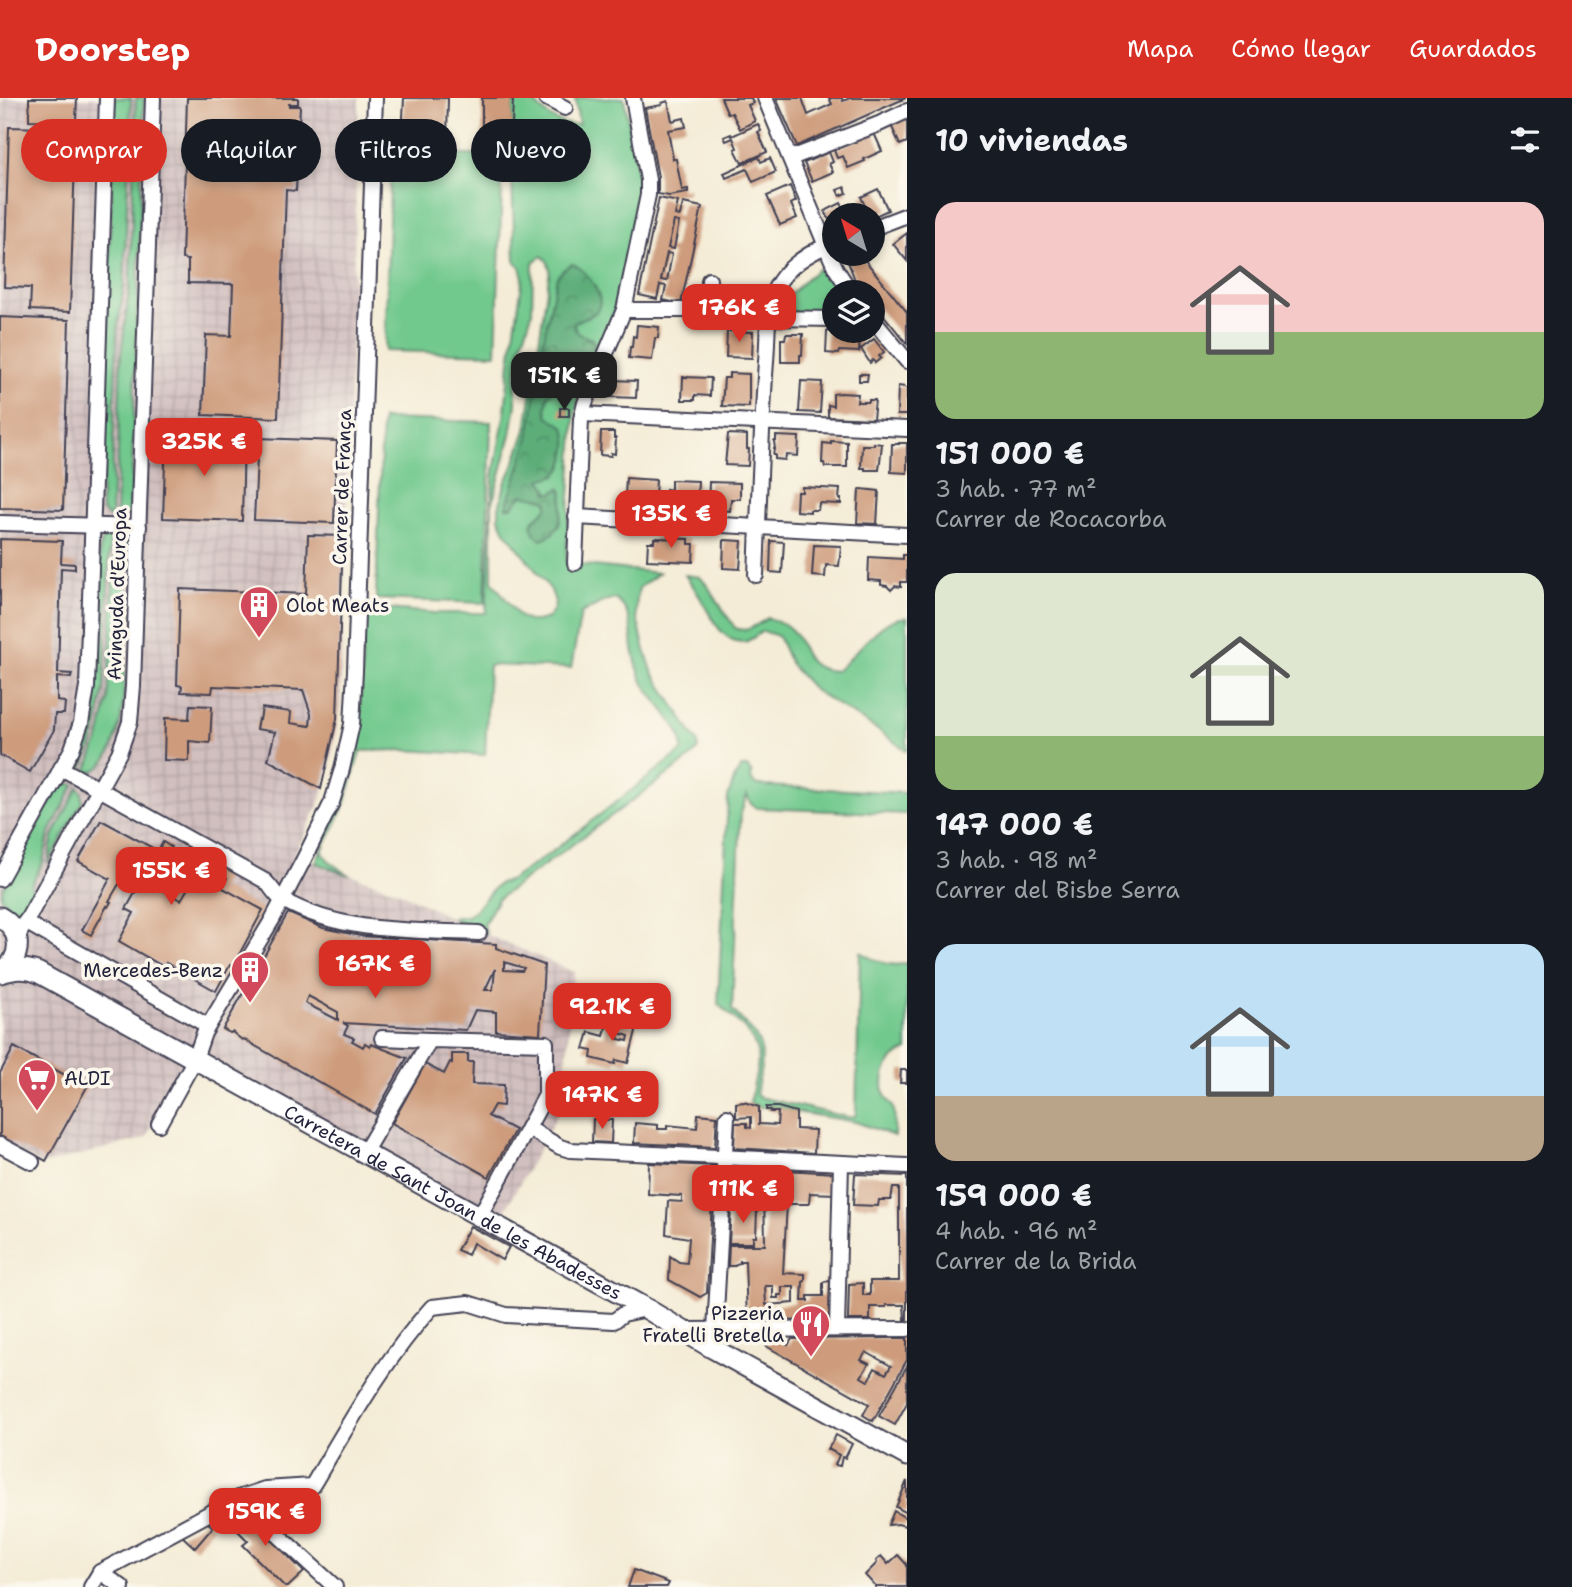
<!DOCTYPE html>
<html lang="es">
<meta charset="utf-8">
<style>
:root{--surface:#171b24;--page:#242831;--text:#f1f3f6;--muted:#9ea1a6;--accent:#d93025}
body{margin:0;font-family:"Shantell Sans",sans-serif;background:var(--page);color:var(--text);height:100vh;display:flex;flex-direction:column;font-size:26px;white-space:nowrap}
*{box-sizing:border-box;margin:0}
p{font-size:23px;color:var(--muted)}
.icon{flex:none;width:38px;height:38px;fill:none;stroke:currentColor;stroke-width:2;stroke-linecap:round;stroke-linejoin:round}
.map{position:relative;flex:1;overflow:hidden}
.sheet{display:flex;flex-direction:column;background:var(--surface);width:665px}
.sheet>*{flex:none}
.guide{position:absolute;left:21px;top:21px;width:665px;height:63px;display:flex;gap:14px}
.needle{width:46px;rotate:322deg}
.tools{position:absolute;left:822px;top:105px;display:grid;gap:14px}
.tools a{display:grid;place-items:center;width:63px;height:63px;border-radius:50%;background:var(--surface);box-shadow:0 4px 10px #0003;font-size:35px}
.price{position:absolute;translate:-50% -60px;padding:0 16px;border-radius:14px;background:var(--accent);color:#fff;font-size:23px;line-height:46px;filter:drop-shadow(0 2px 4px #0008)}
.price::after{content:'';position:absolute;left:50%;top:42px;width:21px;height:16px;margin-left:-10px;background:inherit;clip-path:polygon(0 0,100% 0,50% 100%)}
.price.selected{background:#222;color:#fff}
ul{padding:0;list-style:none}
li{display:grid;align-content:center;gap:14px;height:371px;padding:0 28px}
li span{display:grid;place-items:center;height:217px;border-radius:21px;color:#555}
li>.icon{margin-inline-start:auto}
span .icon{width:126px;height:126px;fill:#fffc;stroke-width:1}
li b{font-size:30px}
h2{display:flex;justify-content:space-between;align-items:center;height:84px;padding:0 28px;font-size:30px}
.pill{padding:0 24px;border-radius:32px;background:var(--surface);box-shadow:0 4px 10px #0003;font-size:24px;line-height:63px}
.pill.selected{background:var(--accent);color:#fff}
header{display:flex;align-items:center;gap:42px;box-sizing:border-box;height:98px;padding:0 35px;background:var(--accent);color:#fff}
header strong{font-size:33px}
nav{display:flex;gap:38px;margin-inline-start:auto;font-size:24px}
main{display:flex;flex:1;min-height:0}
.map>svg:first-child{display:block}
.industrial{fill:url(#industrial-grid)}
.green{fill:#72c98e;stroke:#4a7664;stroke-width:2;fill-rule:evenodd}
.forest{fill:url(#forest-crowns);stroke:#40685a;stroke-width:2}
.building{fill:#ce9c7d;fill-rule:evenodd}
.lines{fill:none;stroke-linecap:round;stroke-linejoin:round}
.minor-casing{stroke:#424052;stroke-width:18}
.secondary-casing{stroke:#424052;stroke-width:23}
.minor{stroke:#fff;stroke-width:14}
.secondary{stroke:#fff;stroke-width:19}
.labels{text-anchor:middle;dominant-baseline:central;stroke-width:7;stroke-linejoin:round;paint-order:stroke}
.street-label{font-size:19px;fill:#22223b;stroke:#fbf7ec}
.poi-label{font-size:19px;fill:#22223b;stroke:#fbf7ec;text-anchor:start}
</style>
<header>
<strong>Doorstep</strong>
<nav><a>Mapa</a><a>Cómo llegar</a><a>Guardados</a></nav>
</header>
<main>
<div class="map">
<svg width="907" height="1489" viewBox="0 0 907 1489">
<defs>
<pattern id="industrial-grid" width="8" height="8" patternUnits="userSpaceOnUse" patternTransform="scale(1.75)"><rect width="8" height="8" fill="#d1bfbf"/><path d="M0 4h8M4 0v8" fill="none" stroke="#b3a4a5"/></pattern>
<pattern id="forest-crowns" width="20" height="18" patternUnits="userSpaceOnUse" patternTransform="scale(1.75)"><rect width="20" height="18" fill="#5dad79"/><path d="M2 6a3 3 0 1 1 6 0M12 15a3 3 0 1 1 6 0" fill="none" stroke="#4c8c64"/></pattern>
</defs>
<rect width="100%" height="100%" fill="#fbf7ec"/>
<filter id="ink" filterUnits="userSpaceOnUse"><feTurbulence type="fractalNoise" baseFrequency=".0143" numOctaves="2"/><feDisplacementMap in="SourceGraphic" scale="14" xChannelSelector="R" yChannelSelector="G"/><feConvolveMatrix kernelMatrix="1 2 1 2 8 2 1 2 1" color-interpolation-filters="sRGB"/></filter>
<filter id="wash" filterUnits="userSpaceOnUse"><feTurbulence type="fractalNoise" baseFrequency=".00686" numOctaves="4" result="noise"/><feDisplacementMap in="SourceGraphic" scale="28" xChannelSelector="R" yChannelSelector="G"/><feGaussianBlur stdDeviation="1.57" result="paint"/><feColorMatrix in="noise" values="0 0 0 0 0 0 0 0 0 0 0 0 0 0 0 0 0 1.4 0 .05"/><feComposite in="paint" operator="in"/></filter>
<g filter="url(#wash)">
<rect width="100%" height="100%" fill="#f4ecd6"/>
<path class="industrial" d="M3,0H359L340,609L331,661L321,702L294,757L398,793L467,828L574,874L564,987L559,1013L545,1040L496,1128L191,959L146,1040L41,1067L0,1044V12Z"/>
<g class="green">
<path d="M115,0H131L124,187L117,234L111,421L103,414L101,406Z"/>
<path d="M136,0H144L131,402L128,414L116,420L121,258L130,185Z"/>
<path d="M513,0H530C544,16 557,28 579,26L575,0H624L635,58L637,76H639L640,89L638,109L617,206L575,314L566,465L659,475L639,490L637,500L636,516L645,552L652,573L698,645V651L689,661L498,801L484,826L486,836L451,820L467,818L477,810L492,792L500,785L509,783L549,756L682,653C686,631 652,602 642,582C638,572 635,562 633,551C631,533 632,512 615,501L607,502L581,515L571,570L489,567L485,657L405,652L360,653C354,675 349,698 339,719C334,731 325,741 322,755L331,765L349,777L316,765L353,658L360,616L364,509L435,515H486L493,379L505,314L510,264L523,179L520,169L515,162L511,52ZM542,158L547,163L550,171L526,332L515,364L505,386L499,410V420L505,433L551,492L555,504L554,511L548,520L537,523H528L519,518L492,483V407L511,336L516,306V278L521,249L532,215L533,165L537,161Z"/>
<path d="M391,55L503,58L496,256L385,253Z"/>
<path d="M820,170L838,194H835V216L786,214L791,196L807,180Z"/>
<path d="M382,321L491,324L485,505L376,501Z"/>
<path d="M115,437C123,438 127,444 128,452C127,488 126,524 125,560C124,581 125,604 120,625C116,642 107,676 86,674L99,641L108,601Z"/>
<path d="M110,438L104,591L97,629L92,648L82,670L80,671L76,662L87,628L95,586L100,450L104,440Z"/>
<path d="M685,477L700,479L707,487L735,530C747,536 757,526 768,520C773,522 779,524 784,526C809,541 796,572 836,573C853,560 876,527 896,521C899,520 903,520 907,519V653L879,633L814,592L791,567L778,538L763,533C757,536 750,544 743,544C720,545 708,511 698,496C694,489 690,483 685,477Z"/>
<path d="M741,669H747L752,675L751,681L755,686L765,688L907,695V716L757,710L751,706L747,697L741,715L740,731L732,912C766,946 766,949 756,995L758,999L847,1019H854L856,1016L860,854C873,862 892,870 907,865V952C890,959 880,975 884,994C885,1000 890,1003 893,1009C896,1016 894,1029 894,1038L856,1024L796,1014L778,1009H760L750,1005C752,991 757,976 758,962C758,938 734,920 718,906L728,699L735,679Z"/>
<path d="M68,685L74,687L49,736L43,764L31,787V790L33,792L26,805L16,811L9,808L1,799L2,792L57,692L64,686Z"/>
<path d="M78,689L82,695V704L48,766L53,738Z"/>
</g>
<path class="forest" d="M572,166C584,169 606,198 598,211C592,221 582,218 574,225C575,237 583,237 592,241L595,246V255L577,282L572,286H564L548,297L546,310L548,319C553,322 559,324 563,328C571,338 567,368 557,376C553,379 545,380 541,382L547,390L548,395H553L560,390L563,394C561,415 564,435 541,441L535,437L531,427L536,420L547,410L548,405L543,401L522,397L512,409H506L529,339L545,233L557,179L563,172Z"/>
<g id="blocks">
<g class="building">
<path d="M29,0H77L76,23L29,22Z"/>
<path d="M187,0H298V6H289V8H300L297,61H287V72H297L296,93L286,92L278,320L203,317L206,237L231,238L233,186L188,185V162L182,161Z"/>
<path d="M404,0H448L447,41L402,39Z"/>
<path d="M482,0H509L513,2L511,52L482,51Z"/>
<path d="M721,0H751L753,5L748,7L755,23L740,31L732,15L728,16Z"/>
<path d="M776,0H802L808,17L832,6L829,0H842L843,3L850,0H906L797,48Z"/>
<path d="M668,3L672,23L684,20L686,29L668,32L673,61H676L682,92L688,91V95L669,98L658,96V79L645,10L662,7V5Z"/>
<path d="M907,20V44L900,47L891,27Z"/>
<path d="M758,26L761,33L758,34L767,54L742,65L735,51L737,50L733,40L726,43L724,39L731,36L732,38Z"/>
<path d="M9,29L76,31L70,214L30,212L31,190L4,189Z"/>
<path d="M874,35L882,53L864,61L865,63L848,70L843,58L837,60L834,52Z"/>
<path d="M829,54L833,64L829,66L833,74L812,83L804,65Z"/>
<path d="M759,59L761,64L770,60L776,74L753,84L747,71L726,80L724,75Z"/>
<path d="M790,88L796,103L791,106L797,120L780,127L767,98Z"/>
<path d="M845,89L847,95L840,98L837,92Z"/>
<path d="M878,91L888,112L873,119V117H869L861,99Z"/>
<path d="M659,100L678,104L675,117L680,118L683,105L702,109L681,206L663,202L666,188L660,187L657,201L639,197ZM674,123L679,124L674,151L668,150ZM667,155L672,156L667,183L661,182Z"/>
<path d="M841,105L847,117H835V127L832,128L825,113Z"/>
<path d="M907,135V163L893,146Z"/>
<path d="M854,156H866L868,158L864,161L907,214V246L873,204V194H865L855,182L847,161Z"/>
<path d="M0,219L69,222L63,412L0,410Z"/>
<path d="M637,227L659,229L658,240H655L652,262L629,260L630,249H632L633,238L636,239Z"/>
<path d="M727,233L753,234L752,260L726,259Z"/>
<path d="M827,233L860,235L859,254L839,253L838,256L826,255Z"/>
<path d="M786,236H803L802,257H800V264H781V241H785Z"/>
<path d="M874,241L884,254L879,258L881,260L875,265L873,262L870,265L861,251Z"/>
<path d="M729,275L749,276V309L722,308L724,280H729Z"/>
<path d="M859,276H868L867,283H859Z"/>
<path d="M683,279L711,280L710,298L695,297V302H682Z"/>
<path d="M612,282L637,283L636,300L611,299Z"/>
<path d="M801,283L822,284L820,315L799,314Z"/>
<path d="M898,288L905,289L907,291V317H897Z"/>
<path d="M840,295L858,296L857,304H869V302H875L873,321L828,319V307L833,308V296Z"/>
<rect x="560" y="310" width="9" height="8"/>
<path d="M601,334H614V340H616L615,356L611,355V358L600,357Z"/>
<path d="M728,336L747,337V351H749L748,368L725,367Z"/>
<path d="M166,337L244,340L242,423L163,420Z"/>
<path d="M776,338L799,339L798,358L786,357L785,362L775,361V357H773L774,351H775L774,343H776Z"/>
<path d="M258,340L337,343L334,425L254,422Z"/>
<path d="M831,343L847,344V369H825L824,365H822L823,345L831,346Z"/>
<path d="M874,345L882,346L879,372H865V370H861L862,347H874Z"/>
<path d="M899,345H907V375L891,374L892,346H899Z"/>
<path d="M626,380L656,382L655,398L644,397L638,402L631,401V398H625Z"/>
<path d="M671,382L698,383L697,404L683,403V406L666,405V391L671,392Z"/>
<path d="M709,384L740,385V401H731L730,413L708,411Z"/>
<path d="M802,389L840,391L839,401H841V406L819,405L818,412H810V414L796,413L797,394H802Z"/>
<path d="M861,391L879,393L877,426L857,425L859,392Z"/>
<path d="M308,437L343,438L337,621L321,691L268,662L275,634L256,631L258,621L260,622L262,610L291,614L290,625L310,628L311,616L303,592L213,588L212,595L181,594L182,588L177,587L180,491L306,496Z"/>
<path d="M654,440L689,441V446H694L693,464L647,462L648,444H654Z"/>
<path d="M0,441L62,443L61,465L75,466V471L61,470L58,575L72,576L71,580L57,579V603L65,604L64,616H55L54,632L30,674L0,657Z"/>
<path d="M724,442L742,443L740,471L723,470Z"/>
<path d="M771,443L784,444L782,475L770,474Z"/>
<path d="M814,447L841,448L839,468L826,467L825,479L812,478Z"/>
<path d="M903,457H907V484H901V489L895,488L891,492L887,488L881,487V483L868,482L869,459L903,461Z"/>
<path d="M190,607L212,608L210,645L189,643V663L164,662L165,620L189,621Z"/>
<path d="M101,722L158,753L163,744L171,749L166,758L175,763L160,790L181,802L197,775L191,772L190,774L181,770L183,767L175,762L180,753L227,780L221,789L263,812L233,868L230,867L216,893L166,865L164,869L119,843L134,815L126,811L135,795L119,786L109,803L111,804L108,809L107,808L91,837L82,832L110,781L78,763Z"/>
<path d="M288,815L323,830L361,838L496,846V850L544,867L540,936L496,933V914L475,912L466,932L343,925L348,928L344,936L354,940L352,943L363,949L365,945L370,948L371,946L407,960L375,1016L243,941L242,942L232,934L230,935L223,931ZM504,864L524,870L522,873L504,872ZM495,871L493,892H485ZM308,898L338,914V922L305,905Z"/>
<path d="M608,921L637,929L628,965L616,962L615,966L591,960L592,953L584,951L589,934L604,938ZM619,935L629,938L628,943L618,941Z"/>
<path d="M14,949L87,989L46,1063L0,1038V975Z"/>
<path d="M452,956H468V964H473L472,986L504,987L503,1008L494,1007L488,1018L515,1032L489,1079L392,1025L425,966L444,976L450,964L452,965Z"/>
<path d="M901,972H907V985H900Z"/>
<path d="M744,1004L759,1009V1026L777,1027L778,1014H770L771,1012H766V1009H778L796,1014V1031L815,1032L814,1055L734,1050L735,1025H747V1029L751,1030V1019L736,1020V1005Z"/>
<path d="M698,1016L717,1018L715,1049L634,1045L635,1025L658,1027V1031H667V1027L697,1030Z"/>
<path d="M593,1021L612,1022L611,1045L592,1044Z"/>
<path d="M649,1065L714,1068L707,1195L700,1199L669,1182L670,1158L679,1164L687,1165L689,1140L666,1136L668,1103L682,1104V1098L648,1096Z"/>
<path d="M733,1069L836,1075L835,1096L810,1095L809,1106H787L783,1175L805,1176V1183L803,1184L802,1203H808V1198H823V1184L830,1183L829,1222L747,1223L745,1163H740V1165L736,1166L735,1168H728L729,1147H765L764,1090L732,1088ZM765,1188H773V1200H778V1197H782V1189H794V1205L766,1207Z"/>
<path d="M855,1076L907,1078V1221H905L904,1207H886V1209H870V1222H848L849,1186L863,1185V1197H870V1183H899V1090H893L891,1102H879L878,1108L853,1107Z"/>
<path d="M731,1108L754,1109V1112H757L756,1139H753V1145H729Z"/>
<path d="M470,1128L509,1149L502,1162L473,1145L468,1157L457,1152Z"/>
<path d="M891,1240H907V1262L873,1323L863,1317L869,1306L766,1248L767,1242L779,1241L788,1247L792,1241ZM866,1254L891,1268L886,1276L875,1270L868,1283L861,1279L869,1266L861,1262Z"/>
<path d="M907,1268V1305L895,1327L879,1318Z"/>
<path d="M836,1337L852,1346L845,1360L842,1359L840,1368L835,1367L839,1357L828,1351Z"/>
<path d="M907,1383V1415L896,1409Z"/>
<path d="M239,1409L304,1474L288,1489H285L243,1447L248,1443L236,1431H232L226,1413Z"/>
<path d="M894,1413L907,1421L905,1428L898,1426L888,1427Z"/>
<path d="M206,1423L213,1429L195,1450L181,1437Z"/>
<path d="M898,1457L907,1467V1489H876L865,1477L877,1465L876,1463L881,1458L888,1466Z"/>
<path d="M634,1472L669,1485L667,1489H628Z"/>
</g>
</g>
</g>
<g filter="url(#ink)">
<use href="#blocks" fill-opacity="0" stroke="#424052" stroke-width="2"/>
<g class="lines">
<g class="minor-casing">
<g id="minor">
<path d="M546,0L565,10"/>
<path d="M765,0L831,160L836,171L851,194"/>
<path d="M791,60L879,26L907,13"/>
<path d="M873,130L907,117"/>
<path d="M624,212H708L709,182"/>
<path d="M769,220L835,221"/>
<path d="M873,222L907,263"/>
<path d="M582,316L907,331"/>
<path d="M576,419L907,437"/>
<path d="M0,425L139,429"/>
<path d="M575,465L581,321L585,305L624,212L648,97V82L633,0"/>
<path d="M756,477C759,406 761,334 766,263C768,241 766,208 776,189C788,167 812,153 835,144"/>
<path d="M61,670L265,783C272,789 275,798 283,802C342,836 414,832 479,835"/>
<path d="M0,781L72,651L81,625L87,589L107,0"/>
<path d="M25,824L208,928"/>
<path d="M17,840L119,655L130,624L133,588L153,0"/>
<path d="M382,940L430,942"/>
<path d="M159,1026L195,961L204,935L272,822L304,761L332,704L342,671L352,626L355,573L375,0"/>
<path d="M528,1030L560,1049L570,1052L907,1068"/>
<path d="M0,1047L32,1064"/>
<path d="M364,1055L430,942L546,945V997L479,1119"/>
<path d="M837,1231L841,1065"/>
<path d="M684,1232L907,1231"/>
<path d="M715,1232L727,1019"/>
<path d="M238,1400L335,1489"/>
<path d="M100,1474L122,1489"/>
<path d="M91,1489L100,1474L238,1400L265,1391L312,1388C349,1326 384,1262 432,1209L468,1205L506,1217L614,1223L623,1216L647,1211"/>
</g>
</g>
<g class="secondary-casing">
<g id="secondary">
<path d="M0,819C23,832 23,861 1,874"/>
<path id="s1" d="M0,875C14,871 26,869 39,875L647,1211L712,1250L907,1358"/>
</g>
</g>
<use href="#minor" class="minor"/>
<use href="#secondary" class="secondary"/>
</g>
</g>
<defs>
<g id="building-pin" transform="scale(2.0125)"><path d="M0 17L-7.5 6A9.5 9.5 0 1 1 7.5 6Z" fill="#d1495b" stroke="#fbf7ec"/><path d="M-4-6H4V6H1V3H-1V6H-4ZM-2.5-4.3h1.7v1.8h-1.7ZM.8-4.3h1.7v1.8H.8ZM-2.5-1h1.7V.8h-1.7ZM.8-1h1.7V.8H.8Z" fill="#fff"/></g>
<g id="supermarket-pin" transform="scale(2.0125)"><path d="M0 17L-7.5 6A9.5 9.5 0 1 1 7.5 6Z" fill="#d1495b" stroke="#fbf7ec"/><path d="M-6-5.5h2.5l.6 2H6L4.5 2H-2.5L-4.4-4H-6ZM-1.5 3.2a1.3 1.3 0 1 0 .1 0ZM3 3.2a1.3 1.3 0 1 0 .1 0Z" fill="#fff"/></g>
<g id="restaurant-pin" transform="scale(2.0125)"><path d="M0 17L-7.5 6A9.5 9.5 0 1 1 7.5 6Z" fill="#d1495b" stroke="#fbf7ec"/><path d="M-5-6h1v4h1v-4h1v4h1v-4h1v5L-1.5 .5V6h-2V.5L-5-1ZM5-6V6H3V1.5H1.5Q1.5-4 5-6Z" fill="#fff"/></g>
</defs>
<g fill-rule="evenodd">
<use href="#building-pin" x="259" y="507"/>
<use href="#building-pin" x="250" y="872"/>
<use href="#supermarket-pin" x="37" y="980"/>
<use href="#restaurant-pin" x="811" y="1226"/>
</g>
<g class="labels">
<g class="street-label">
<text transform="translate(342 389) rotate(-88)">Carrer de França</text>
<text transform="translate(117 496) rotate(-88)">Avinguda d'Europa</text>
<text stroke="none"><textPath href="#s1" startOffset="513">Carretera de Sant Joan de les Abadesses</textPath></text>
</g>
<g class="poi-label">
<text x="286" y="507">Olot Meats</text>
<text x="223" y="872" text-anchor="end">Mercedes-Benz</text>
<text x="64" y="980">ALDI</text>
<text x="784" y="1215" text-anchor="end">Pizzeria<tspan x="784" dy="22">Fratelli Bretella</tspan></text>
</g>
</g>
</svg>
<div class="tools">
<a><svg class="needle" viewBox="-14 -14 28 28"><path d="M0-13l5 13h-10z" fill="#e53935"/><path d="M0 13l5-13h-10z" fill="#9ea1a6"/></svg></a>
<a><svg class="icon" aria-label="layers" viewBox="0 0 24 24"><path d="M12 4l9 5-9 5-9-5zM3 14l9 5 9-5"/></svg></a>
</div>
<b class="price" style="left:739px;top:246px">176K €</b>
<b class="price selected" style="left:564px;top:314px">151K €</b>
<b class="price" style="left:204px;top:380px">325K €</b>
<b class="price" style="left:671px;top:452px">135K €</b>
<b class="price" style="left:171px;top:809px">155K €</b>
<b class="price" style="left:375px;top:902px">167K €</b>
<b class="price" style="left:612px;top:945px">92.1K €</b>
<b class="price" style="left:602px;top:1033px">147K €</b>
<b class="price" style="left:743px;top:1127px">111K €</b>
<b class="price" style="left:265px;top:1450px">159K €</b>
<div class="guide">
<a class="pill selected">Comprar</a>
<a class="pill">Alquilar</a>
<a class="pill">Filtros</a>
<a class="pill">Nuevo</a>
</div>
</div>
<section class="sheet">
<h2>10 viviendas<svg class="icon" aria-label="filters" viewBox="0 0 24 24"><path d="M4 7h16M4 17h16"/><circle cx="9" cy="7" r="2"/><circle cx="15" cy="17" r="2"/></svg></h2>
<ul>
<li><span style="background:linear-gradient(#f6c9c9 60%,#8fb573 0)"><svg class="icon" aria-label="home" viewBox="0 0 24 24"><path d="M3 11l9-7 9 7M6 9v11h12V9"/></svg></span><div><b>151 000 €</b><p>3 hab. · 77 m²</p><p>Carrer de Rocacorba</p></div></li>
<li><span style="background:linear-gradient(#dfe7d0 75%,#8fb573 0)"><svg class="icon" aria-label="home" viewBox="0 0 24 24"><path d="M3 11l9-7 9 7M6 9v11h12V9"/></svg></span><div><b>147 000 €</b><p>3 hab. · 98 m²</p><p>Carrer del Bisbe Serra</p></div></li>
<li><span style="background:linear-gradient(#bfe0f5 70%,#b9a48a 0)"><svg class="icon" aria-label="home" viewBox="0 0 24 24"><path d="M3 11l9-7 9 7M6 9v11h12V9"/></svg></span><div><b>159 000 €</b><p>4 hab. · 96 m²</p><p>Carrer de la Brida</p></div></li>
</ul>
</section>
</main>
